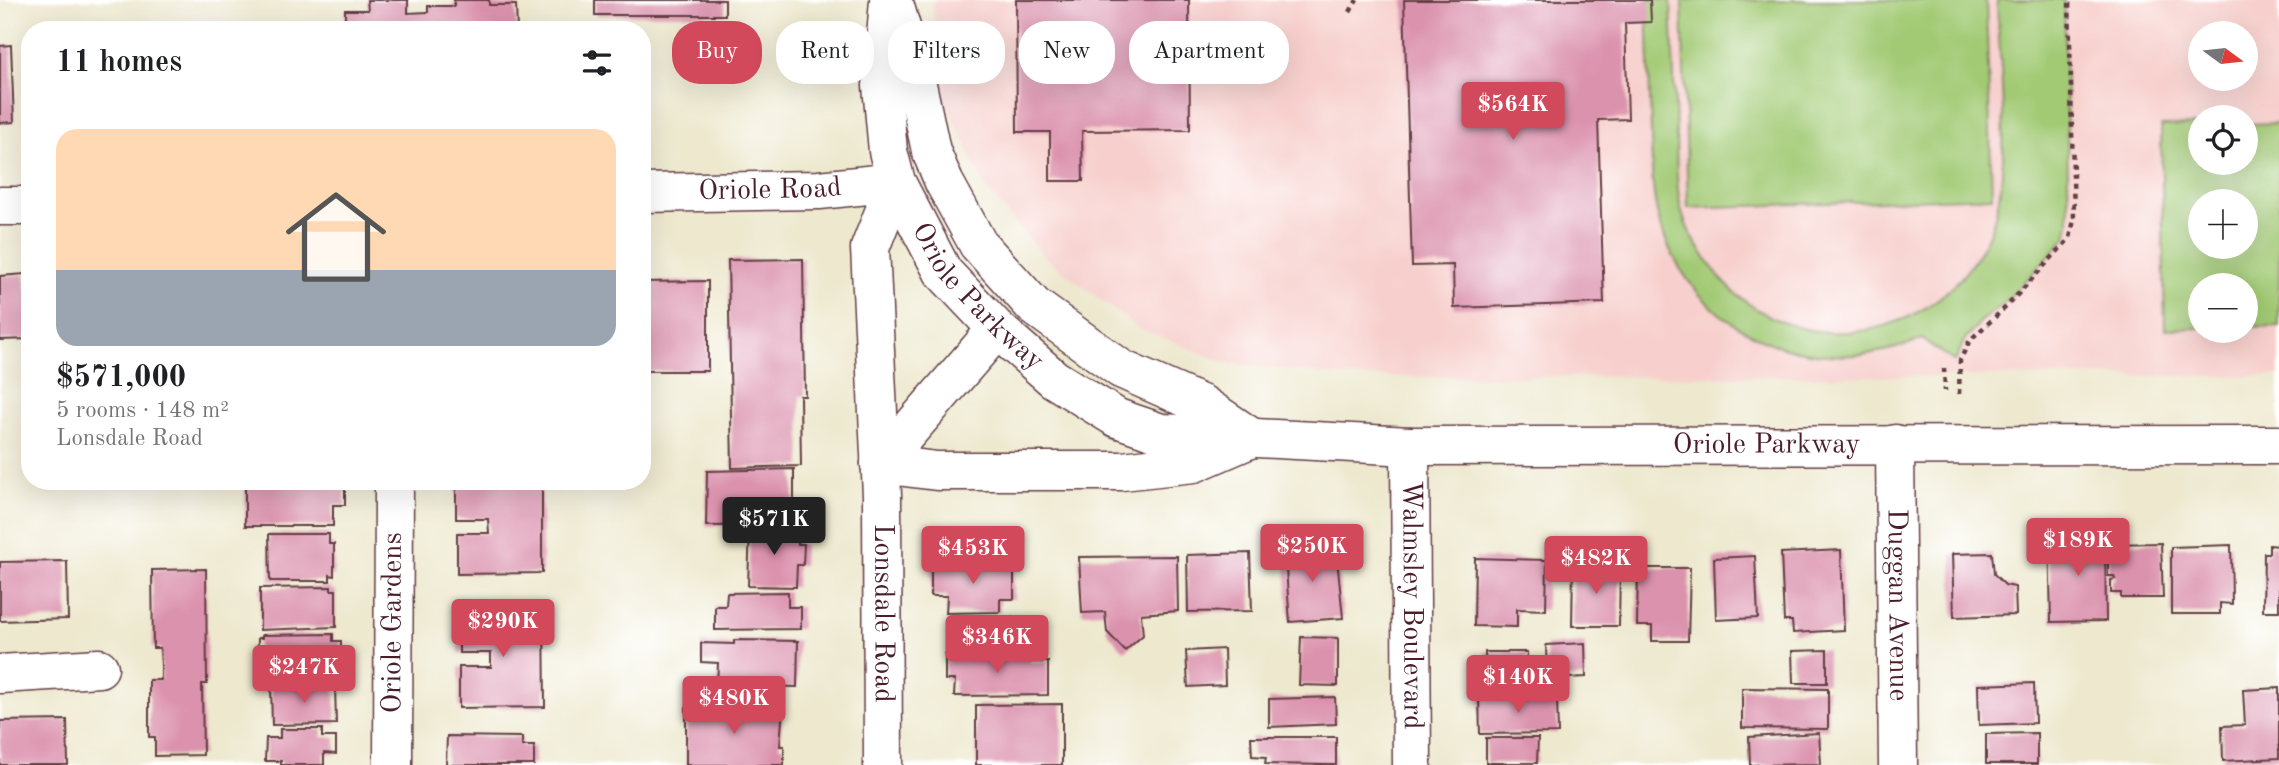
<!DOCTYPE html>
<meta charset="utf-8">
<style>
:root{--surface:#fff;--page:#f6f6f6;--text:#202124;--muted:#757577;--line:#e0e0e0;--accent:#d1495b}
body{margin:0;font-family:"Old Standard TT",serif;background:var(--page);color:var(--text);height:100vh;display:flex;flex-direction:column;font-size:26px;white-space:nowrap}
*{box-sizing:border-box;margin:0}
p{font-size:23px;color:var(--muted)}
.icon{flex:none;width:38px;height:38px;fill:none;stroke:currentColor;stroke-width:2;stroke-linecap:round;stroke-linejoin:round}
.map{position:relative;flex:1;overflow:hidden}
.side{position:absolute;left:21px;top:21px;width:630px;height:469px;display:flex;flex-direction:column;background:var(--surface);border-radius:28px;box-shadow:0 7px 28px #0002}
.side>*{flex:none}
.top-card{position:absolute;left:672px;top:21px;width:665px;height:63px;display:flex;gap:14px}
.needle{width:46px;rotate:105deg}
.tools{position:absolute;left:2188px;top:21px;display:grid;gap:14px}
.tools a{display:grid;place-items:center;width:70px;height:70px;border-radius:50%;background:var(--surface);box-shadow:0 7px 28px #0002;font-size:35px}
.price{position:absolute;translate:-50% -60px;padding:0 16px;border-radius:7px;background:var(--accent);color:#fff;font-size:23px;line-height:46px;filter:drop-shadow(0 2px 4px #0008)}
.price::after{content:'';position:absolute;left:50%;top:42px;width:21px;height:16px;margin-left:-10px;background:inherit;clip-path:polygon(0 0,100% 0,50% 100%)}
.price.active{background:#222;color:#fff}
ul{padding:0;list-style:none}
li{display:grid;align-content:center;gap:14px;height:371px;padding:0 35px}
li+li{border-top:2px solid var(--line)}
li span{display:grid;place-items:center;height:217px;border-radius:21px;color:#555}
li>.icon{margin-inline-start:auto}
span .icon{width:126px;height:126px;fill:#fffc;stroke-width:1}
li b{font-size:30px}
h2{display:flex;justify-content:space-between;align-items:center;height:84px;padding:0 35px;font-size:30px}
.tag{padding:0 24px;border-radius:28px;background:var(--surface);box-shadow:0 7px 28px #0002;font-size:24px;line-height:63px}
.tag.active{background:var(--accent);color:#fff}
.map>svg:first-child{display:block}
.built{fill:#f7d0cd;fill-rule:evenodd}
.green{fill:#a2ca75;stroke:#767450;stroke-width:2;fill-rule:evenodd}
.building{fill:#db92ad}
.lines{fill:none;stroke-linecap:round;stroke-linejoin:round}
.minor-casing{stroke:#623d43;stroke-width:41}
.major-casing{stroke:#623d43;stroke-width:41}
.path{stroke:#623d43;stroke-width:4.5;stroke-dasharray:5 5;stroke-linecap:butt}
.minor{stroke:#fff;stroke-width:38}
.major{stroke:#fff;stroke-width:38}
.labels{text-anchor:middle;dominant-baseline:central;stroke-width:5;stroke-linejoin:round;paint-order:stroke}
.street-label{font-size:28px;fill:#4a1f2b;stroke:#fff}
</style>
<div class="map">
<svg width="2279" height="765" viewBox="0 0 2279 765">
<rect width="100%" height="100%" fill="#fff"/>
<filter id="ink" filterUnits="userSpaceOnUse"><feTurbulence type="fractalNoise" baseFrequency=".0143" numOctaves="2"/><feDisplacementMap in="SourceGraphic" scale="14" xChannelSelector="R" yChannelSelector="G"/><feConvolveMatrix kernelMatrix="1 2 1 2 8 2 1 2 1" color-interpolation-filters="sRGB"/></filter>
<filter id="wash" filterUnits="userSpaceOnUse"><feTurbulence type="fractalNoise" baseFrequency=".00686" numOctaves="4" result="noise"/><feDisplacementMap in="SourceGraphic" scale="28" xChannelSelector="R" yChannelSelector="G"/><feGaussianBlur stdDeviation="1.57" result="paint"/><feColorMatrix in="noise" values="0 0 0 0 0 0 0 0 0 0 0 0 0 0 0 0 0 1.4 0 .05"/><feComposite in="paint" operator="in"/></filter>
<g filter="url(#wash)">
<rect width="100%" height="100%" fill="#ede8ce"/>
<path class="built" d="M932,0H2279V376L1351,377L1226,363L1136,327L1046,258L986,189L938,86ZM2200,33H2245V79H2200ZM2200,117H2245V163H2200ZM2200,201H2245V247H2200ZM2200,285H2245V331H2200Z"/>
<g class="green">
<path d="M1647,0H1671C1673,44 1674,88 1676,132C1677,160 1675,190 1683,216C1688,232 1697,245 1706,258C1775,368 1935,352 1988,236C2015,177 1999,66 1997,0H2064L2069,223L2066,238L2004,303L1980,322L1964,341L1955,362L1922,339C1816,383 1694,337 1660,223C1651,194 1652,163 1651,133C1650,89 1648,44 1647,0Z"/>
<path d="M1682,0H1986L1992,197L1688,208Z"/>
<path d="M2279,123V326L2245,327V285H2200V328L2165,329L2161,126L2200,125V163H2245V124ZM2245,201V247H2200V201Z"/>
</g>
<g id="blocks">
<g class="building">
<path d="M367,0H408V13L428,12V6H454V0H489V5H516L517,30H345V10H368Z"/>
<rect x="595" y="0" width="130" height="15"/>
<path d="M1016,0H1189L1190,130L1082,131L1083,181H1050V132H1017Z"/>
<path d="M1404,0H1650L1651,22L1625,23L1628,119L1598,120L1604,303L1454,308L1453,265L1412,266Z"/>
<path d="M11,45L14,122L0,123V46Z"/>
<path d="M26,51H30V128H27Z"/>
<path d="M803,259L805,396H800L801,466L732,468L728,260Z"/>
<path d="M25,274L26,288H30V339L0,340V276Z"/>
<path d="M708,281V371H642V282Z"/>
<path d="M794,469V525L706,526L707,471Z"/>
<path d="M245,481H331V487H345V505H333V526H245Z"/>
<path d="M456,481H542V573L457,574V533H489L488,519H456Z"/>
<path d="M750,526L798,528V544H804L803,565H797L796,587L748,586Z"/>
<path d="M269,534H329V544H334V576L330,575V581H270Z"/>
<path d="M2105,534L2106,621L2051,622L2049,535Z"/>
<path d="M1316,540L1318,560L1337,558L1343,618L1290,622L1284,543Z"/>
<path d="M2161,543L2163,598H2121V593H2111V580L2115,579L2114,576H2108V544Z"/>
<path d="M2231,545L2232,604L2220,603V614H2171V547Z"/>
<path d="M2269,545L2279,546V611H2263L2264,553H2269Z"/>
<path d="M1841,550L1844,630L1793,633L1792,621H1784L1781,553Z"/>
<path d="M1250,553L1252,611L1188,612L1187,555Z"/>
<path d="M1992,553L1994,574L2005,585L2015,587L2016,615L1954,617L1952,554Z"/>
<path d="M1177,556L1178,611L1141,614L1143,635L1125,651L1107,632L1105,612L1082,613L1079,557Z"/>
<path d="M1755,556L1758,618L1716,620L1714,558Z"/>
<path d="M1475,558L1547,560L1546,610L1517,609V627L1474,626Z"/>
<path d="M67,561L68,619L0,621V562Z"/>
<path d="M931,563H1014V599H1000V612L946,613L947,596H931Z"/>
<path d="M1573,565L1620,566L1619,626H1572Z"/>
<path d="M1638,568H1690L1688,641H1652V626H1637Z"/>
<path d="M206,569L207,684H202L203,755L155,756V737H149V680H161V666L160,648H153L152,570Z"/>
<path d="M331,587V590H336V627L260,630V588Z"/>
<path d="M788,592V607H801V629L715,630V606H726L727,593Z"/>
<path d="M544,609L545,707L459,708V667H491V653H459V610Z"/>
<path d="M1019,617L1020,641L1007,642V646L949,650L947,621Z"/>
<path d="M333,634V641H341V659H335L336,672L296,677V672H273L272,656L258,657V638H262V635Z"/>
<path d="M1301,637L1338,638V686L1299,685Z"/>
<path d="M734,640L798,641L797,687L717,685L718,663L701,662V643L734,644Z"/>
<path d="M1585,643L1586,677L1547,679L1546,645Z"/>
<path d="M1224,649L1225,685L1188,687L1186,651Z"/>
<path d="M1827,650V683H1793L1792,651Z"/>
<path d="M1485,652H1527L1528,687L1486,688Z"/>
<path d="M945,655H1029L1030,662H1048V695L954,696L955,680H945Z"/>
<path d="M2034,683L2035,723L1979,725L1978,685Z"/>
<path d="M335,684L336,724L272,725L271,686Z"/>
<path d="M1742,688L1828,689V729L1742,728Z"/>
<path d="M2279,688V758L2223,761L2222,726L2245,725L2243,690Z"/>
<path d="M1557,696L1558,733L1480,734L1479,697Z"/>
<path d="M1335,697L1336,724L1269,727V699Z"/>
<path d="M708,704V708L783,706L780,746H784V765H686V707Z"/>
<path d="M1062,704V765H976V705Z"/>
<path d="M67,720L68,765H0V721Z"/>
<path d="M280,729H322V737H336V754L324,753V765H281V761H265L266,738H280Z"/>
<path d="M1819,733L1821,764L1750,765L1749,737Z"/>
<path d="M2037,733V764H1986V734Z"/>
<path d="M447,736L522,737V746H534V765H446Z"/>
<path d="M1251,737H1336V765L1265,764L1266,757L1252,756Z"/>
<path d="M1486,738H1538L1537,763H1486Z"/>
</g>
</g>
</g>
<g filter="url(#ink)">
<use href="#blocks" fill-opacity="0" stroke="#623d43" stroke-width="2"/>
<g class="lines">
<g class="minor-casing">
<g id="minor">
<path id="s1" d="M642,193L819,190L896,182L870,248L882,495L883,765"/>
<path d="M0,206H30"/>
<path id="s2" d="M1895,444L1898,765"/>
<path id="s3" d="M1410,446L1412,765"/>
<path d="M880,464L937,471H1122L1194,463L1252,438"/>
<path d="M880,464L997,329"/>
<path d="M0,674L99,668"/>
<path id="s4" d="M393,765L394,481"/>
</g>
</g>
<g class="major-casing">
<g id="major">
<path id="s5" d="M889,0L882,86L888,151L896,182L943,272L997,329L1054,379L1117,418L1161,433L1410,446L2279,445"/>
<path d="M896,10L915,75L931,151L944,182L978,244L1034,306L1121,369L1203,405L1252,438"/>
</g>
</g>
<g class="path">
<path d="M1350,12L1357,0"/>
<path d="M1944,368L1945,391"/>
<path d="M1959,394L1960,360L1970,340L2006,307L2070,238L2074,220L2069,0"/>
</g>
<use href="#minor" class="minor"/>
<use href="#major" class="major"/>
</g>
</g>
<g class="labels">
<g class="street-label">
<text stroke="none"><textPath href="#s1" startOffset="128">Oriole Road</textPath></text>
<text stroke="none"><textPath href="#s5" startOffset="326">Oriole Parkway</textPath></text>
<text stroke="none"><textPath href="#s5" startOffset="1166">Oriole Parkway</textPath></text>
<text stroke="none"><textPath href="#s2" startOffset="161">Duggan Avenue</textPath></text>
<text stroke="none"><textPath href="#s3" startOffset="159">Walmsley Boulevard</textPath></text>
<text stroke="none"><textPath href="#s1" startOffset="691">Lonsdale Road</textPath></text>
<text stroke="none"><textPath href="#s4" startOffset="142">Oriole Gardens</textPath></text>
</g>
</g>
</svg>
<div class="tools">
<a><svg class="needle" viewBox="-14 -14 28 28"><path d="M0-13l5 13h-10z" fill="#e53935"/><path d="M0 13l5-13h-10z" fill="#757577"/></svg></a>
<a><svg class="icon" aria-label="locate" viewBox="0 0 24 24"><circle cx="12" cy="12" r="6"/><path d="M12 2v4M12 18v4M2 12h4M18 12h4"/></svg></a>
<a>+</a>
<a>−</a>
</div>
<b class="price" style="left:1513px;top:142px">$564K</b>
<b class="price active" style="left:774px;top:557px">$571K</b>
<b class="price" style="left:2078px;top:578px">$189K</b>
<b class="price" style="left:1312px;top:584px">$250K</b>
<b class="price" style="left:973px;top:586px">$453K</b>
<b class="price" style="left:1596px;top:596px">$482K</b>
<b class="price" style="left:503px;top:659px">$290K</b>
<b class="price" style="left:997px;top:675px">$346K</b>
<b class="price" style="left:304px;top:705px">$247K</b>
<b class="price" style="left:1518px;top:715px">$140K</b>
<b class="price" style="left:734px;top:736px">$480K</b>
<div class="top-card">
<a class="tag active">Buy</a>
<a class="tag">Rent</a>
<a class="tag">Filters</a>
<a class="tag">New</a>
<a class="tag">Apartment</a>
</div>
<section class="side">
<h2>11 homes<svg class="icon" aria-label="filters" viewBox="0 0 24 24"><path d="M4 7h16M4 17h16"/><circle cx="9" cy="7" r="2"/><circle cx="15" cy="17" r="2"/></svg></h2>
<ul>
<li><span style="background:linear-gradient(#ffd9b3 65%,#9aa5b1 0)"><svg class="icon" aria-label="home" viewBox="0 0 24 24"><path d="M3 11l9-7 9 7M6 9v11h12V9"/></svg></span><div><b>$571,000</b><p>5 rooms · 148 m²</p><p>Lonsdale Road</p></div></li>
</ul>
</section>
</div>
